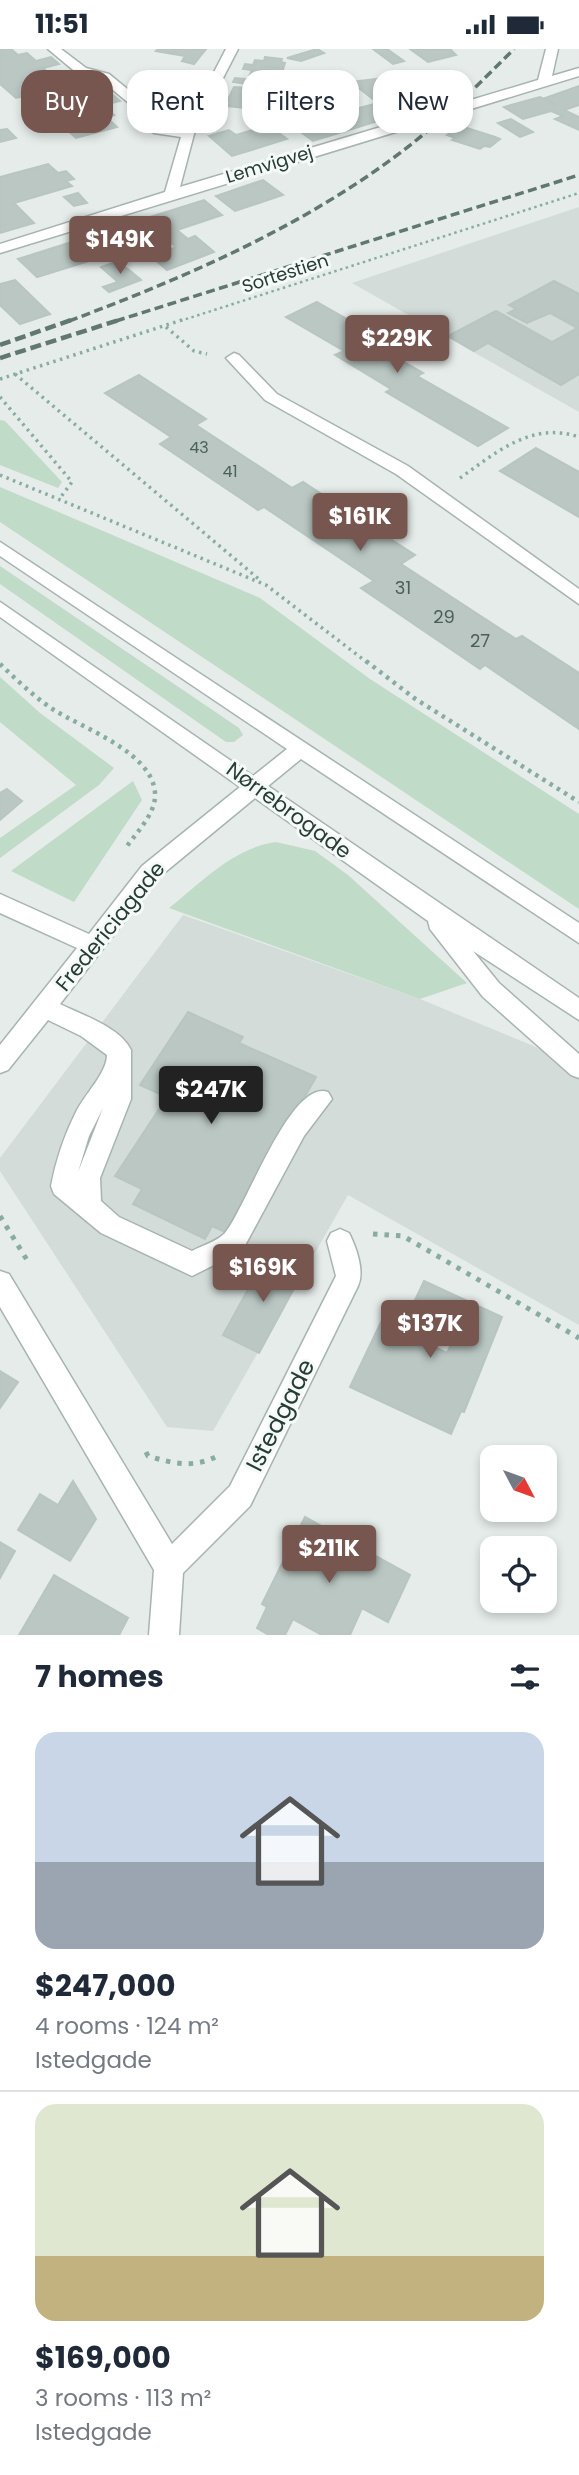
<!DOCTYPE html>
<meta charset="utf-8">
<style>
:root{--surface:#fff;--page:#f2f2f3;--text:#1f2937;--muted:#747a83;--line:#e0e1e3;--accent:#77564f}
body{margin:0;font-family:Poppins,sans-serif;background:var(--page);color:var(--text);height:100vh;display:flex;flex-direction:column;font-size:26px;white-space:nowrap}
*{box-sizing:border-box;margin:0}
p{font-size:23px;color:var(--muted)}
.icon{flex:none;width:38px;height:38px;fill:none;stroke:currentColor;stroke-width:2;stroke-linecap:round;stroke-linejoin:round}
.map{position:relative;height:1586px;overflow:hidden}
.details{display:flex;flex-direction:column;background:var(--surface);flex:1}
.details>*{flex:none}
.hud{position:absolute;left:21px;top:21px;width:537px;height:63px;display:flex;gap:14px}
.needle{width:46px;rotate:131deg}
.buttons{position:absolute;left:480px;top:1396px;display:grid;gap:14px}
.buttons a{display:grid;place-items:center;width:77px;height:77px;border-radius:14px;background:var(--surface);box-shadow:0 4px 10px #0003;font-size:35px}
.price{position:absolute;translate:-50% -60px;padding:0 16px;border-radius:7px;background:var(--accent);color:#fff;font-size:23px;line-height:46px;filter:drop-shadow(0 2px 4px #0008)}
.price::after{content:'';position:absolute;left:50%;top:42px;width:21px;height:16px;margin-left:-10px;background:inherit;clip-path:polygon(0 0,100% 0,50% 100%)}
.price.selected{background:#222;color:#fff}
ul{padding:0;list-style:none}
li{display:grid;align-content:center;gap:14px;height:371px;padding:0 35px}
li+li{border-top:2px solid var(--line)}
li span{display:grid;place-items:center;height:217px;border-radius:21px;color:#555}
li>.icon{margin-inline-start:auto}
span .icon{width:126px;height:126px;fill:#fffc;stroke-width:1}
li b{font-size:30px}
h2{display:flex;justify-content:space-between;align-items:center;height:84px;padding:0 35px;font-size:30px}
.tag{padding:0 24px;border-radius:21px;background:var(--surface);box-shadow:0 4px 10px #0003;font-size:24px;line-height:63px}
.tag.selected{background:var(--accent);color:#fff}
.status{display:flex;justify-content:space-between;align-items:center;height:49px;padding:0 35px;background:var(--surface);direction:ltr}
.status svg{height:19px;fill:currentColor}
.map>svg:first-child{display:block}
.built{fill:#d3dcd8}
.green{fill:#c0dbc8}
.building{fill:#bac7c2;stroke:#b8c5c0;stroke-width:2}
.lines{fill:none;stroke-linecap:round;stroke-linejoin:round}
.minor-casing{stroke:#a8b4b0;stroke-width:3}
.path-far3{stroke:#89aca2;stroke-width:2.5;stroke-dasharray:2.5 3.5;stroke-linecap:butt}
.path-far2{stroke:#89aca2;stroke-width:3.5;stroke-dasharray:2.5 4.5;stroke-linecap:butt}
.path-far1{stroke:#89aca2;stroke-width:4.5;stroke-dasharray:3.5 5;stroke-linecap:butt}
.path{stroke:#89aca2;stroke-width:5;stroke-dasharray:4.5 7;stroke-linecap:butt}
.minor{fill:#fff;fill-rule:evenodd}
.rail-far1{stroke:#617772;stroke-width:3.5;stroke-dasharray:9 4.5;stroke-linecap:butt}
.rail{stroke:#617772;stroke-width:4.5;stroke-dasharray:11 5;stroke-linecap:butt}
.labels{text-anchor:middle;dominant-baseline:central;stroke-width:6;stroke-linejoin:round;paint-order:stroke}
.far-number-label{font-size:16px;fill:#4b5f59}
.far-street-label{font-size:18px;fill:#263c36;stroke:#f5f9f7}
.number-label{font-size:18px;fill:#4b5f59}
.street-label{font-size:21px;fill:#263c36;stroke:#f5f9f7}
.near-street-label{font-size:24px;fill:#263c36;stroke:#f5f9f7}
</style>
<div class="status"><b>11:51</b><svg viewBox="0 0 49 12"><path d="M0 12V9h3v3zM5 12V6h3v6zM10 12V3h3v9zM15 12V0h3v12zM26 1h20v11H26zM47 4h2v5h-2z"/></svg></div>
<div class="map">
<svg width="579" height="1586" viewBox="0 0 579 1586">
<rect width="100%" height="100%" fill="#e5ece9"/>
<g class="built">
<path d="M579,158V363L352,234Z"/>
<path d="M183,866L420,950L579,1016V1276L348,1146L213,1382L167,1378L0,1122V1109Z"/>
</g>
<g class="green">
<path d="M0,371L5,372L62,433L58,439L0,416Z"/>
<path d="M0,438L260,549L370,630L579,765V860L0,473Z"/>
<path d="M0,517L239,679L243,686L234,693H226L0,535Z"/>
<path d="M0,628L40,664L114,719L99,736L0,809V789L76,736L0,673Z"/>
<path d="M133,732L142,751L74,853L11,822Z"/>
<path d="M276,793L315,802L348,826L467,934L420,950L169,859C202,833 233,799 276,793Z"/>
</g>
<g class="building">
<path d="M0,0H11L18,6L27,4L36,12L51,8L59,15L43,19L53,28L46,29L54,37L66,34L76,43L85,40L95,49L112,45L120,52L103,56L114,66L106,68L117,78L76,89L28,46L16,49L0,35Z"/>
<path d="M158,0H206L194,15L182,12L185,7L156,2Z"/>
<path d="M317,0L324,4L301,12L287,9Z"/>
<path d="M373,0H387L404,12L393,15Z"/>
<path d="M410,0H450L456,6L428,13Z"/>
<path d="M265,8L282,10L281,13L285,14L277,39L233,33L235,29L257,31L248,30L252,21L243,20L245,15L253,16L255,11L264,12Z"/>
<path d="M384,29L399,38L393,40L396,42L428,34L443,44L431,47L440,53L313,92L294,78L330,67L328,66L324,67L306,53L295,56L304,63L279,70L270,63L282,60L273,53L284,50L278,46L304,38L318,48L323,47L328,51L323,52L340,64L386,52L381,49L374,51L351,33Z"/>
<path d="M579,37V56L564,61L579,68V81L555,70L563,67L551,62L523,70L504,58L540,48L554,55L545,49Z"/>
<path d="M234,38L265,40L256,60L225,57Z"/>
<path d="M267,64L287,79L276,82L287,90L232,107L209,87L229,81L236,86L266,77L254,68Z"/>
<path d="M511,70L533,83L520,88L498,74Z"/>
<path d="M467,79L495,88L500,90L490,98L484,97L480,100L452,91L455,89L447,86L454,81L462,83Z"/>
<path d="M7,80L16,89L0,93V81Z"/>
<path d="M48,115L58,124L66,122L74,130L66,132L72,137L14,154L34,174L0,184V128Z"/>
<path d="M263,131L283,146L235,162L216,147Z"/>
<path d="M78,144L87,154L74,157L64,148Z"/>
<path d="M204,151L222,166L177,181L188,190L195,187L214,203L167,221L150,206L154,205L150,201L163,196L169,201L176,198L162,186L102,206L83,189Z"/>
<path d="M72,193L92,211L37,228L18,210Z"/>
<path d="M115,213L128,220L141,231L109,243L103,238L118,233L101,218Z"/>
<path d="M15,231L50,265L20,275L0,256V235Z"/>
<path d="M554,232L579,245V325L561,336L488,294L474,302L448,287L496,262L552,293L577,279L550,264L527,274L508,264L516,260L509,256Z"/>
<path d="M317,253L375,286L366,291L423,324L417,327L508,379L478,397L386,343L391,340L335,306L344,302L286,268Z"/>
<path d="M139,326L206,370L196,376L292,439L303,433L415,506L401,515L516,590L522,587L579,624V680L485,616L480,620L361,539L374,532L264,458L258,461L160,395L171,388L105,344Z"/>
<path d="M536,399L579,423V468L500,422Z"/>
<path d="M7,740L22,752L0,771V744Z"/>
<path d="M188,963L243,988L239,994L316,1028L227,1184L212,1177L205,1190L133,1155L142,1140L115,1127L167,1048L140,1036Z"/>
<path d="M267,1206L303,1223L259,1304L223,1286Z"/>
<path d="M424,1232L502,1268L464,1363L461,1362L451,1385L350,1338L381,1273L447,1304L454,1289L407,1268Z"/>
<path d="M0,1322L18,1333L0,1359Z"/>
<path d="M73,1432L96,1470L70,1512L18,1481L40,1445L58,1456Z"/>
<path d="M305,1468L410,1526L388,1573L362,1559L350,1586H322L293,1570L285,1586H269L257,1579L267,1558L262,1555Z"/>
<path d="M0,1493L15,1502L0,1529Z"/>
<path d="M54,1526L128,1569L119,1586H19Z"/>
</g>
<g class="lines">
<g class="minor-casing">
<g id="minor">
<path d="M48,0H61L86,19L109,25L147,56V69L162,78L184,81L226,0H238L194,85L180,138L538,31L546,0H558L552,27L579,19V27L0,204V195L165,143L181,88L154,84L135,73L136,60L101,31L78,25Z"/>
<path d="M234,304L239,306L277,345L408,417L579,540V555L396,425L265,351L226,309Z"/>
<path d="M0,493L579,874V894L301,710L268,737L579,949V971L473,902L499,934L579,1005V1029L571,1026L483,948L430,880L428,872L255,749L158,829L60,955C82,966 120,978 131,1001V1050L100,1129L101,1152L119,1168L192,1202C201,1197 218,1192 225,1184C246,1159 291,1029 328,1043L332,1050L304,1087L242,1202L192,1227L101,1184L54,1145L51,1137C56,1111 64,1087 76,1063C84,1046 107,1024 107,1006L81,987L48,971L8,1021L0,1024V996L77,899L0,864V845L89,885L142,817L240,738L0,568V553L253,727L287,700L0,507ZM103,1059L78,1123L89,1087Z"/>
<path d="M340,1180L349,1184C356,1198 365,1222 358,1237L250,1457L183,1524L179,1586H149L154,1521L0,1258V1222L9,1225L172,1495L230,1437L336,1227L327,1192L331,1184Z"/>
</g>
</g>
<path class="path-far3" d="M180,272L579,144"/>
<g class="path-far2">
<path d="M166,278L194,302L207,305"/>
<path d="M15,325L260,531"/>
<path d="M0,330L185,270"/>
<path d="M0,348L72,433L60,449"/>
<path d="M0,426L266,536L368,614"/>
<path d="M460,429C497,403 532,372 579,388"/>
</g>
<g class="path-far1">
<path d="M366,612L414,649L579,753"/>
<path d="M0,615C17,631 34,648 54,661C84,680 158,705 155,749C153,768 135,785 125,800"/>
</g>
<g class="path">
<path d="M0,1167L27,1211"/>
<path d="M373,1185L403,1187L579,1289"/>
<path d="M146,1403L148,1407C175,1415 195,1420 221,1405"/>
</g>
<use href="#minor" class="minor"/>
<g class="rail-far1">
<path d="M69,272C187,228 304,177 404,101C444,70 479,35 514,0"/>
<path d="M116,272L579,126"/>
</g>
<g class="rail">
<path d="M0,296L74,270"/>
<path d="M0,309L122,270"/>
</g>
</g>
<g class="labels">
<g class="far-number-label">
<text x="199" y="398">43</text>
<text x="230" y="422">41</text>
</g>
<g class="far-street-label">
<text transform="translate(269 115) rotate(-17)">Lemvigvej</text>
<text transform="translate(285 224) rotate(-18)">Sortestien</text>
</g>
<g class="number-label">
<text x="403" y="538">31</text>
<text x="444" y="567">29</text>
<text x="480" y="591">27</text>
</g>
<g class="street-label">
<text transform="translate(289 761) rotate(36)">Nørrebrogade</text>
<text transform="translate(110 877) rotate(-51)">Fredericiagade</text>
</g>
<g class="near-street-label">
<text transform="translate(280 1366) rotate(-63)">Istedgade</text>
</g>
</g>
</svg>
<div class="buttons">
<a><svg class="needle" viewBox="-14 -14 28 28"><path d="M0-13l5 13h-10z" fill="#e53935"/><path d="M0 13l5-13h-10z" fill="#747a83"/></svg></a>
<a><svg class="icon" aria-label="locate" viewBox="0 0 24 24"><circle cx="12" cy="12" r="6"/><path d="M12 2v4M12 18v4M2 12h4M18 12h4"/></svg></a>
</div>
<b class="price" style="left:120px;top:227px">$149K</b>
<b class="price" style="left:397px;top:326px">$229K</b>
<b class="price" style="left:360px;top:504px">$161K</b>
<b class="price selected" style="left:211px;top:1077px">$247K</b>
<b class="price" style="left:263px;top:1255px">$169K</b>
<b class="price" style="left:430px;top:1311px">$137K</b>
<b class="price" style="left:329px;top:1536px">$211K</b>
<div class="hud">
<a class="tag selected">Buy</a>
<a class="tag">Rent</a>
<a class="tag">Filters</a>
<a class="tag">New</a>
</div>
</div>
<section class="details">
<h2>7 homes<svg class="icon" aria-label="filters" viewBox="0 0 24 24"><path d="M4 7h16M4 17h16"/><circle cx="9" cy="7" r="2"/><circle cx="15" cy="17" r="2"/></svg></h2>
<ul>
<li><span style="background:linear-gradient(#c9d6e8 60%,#9aa5b1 0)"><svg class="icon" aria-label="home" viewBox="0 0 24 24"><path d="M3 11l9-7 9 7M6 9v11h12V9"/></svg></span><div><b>$247,000</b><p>4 rooms · 124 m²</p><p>Istedgade</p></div></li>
<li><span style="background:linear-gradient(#dfe7d0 70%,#c2b280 0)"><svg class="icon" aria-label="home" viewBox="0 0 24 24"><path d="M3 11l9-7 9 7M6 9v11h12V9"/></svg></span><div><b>$169,000</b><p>3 rooms · 113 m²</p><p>Istedgade</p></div></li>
</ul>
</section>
